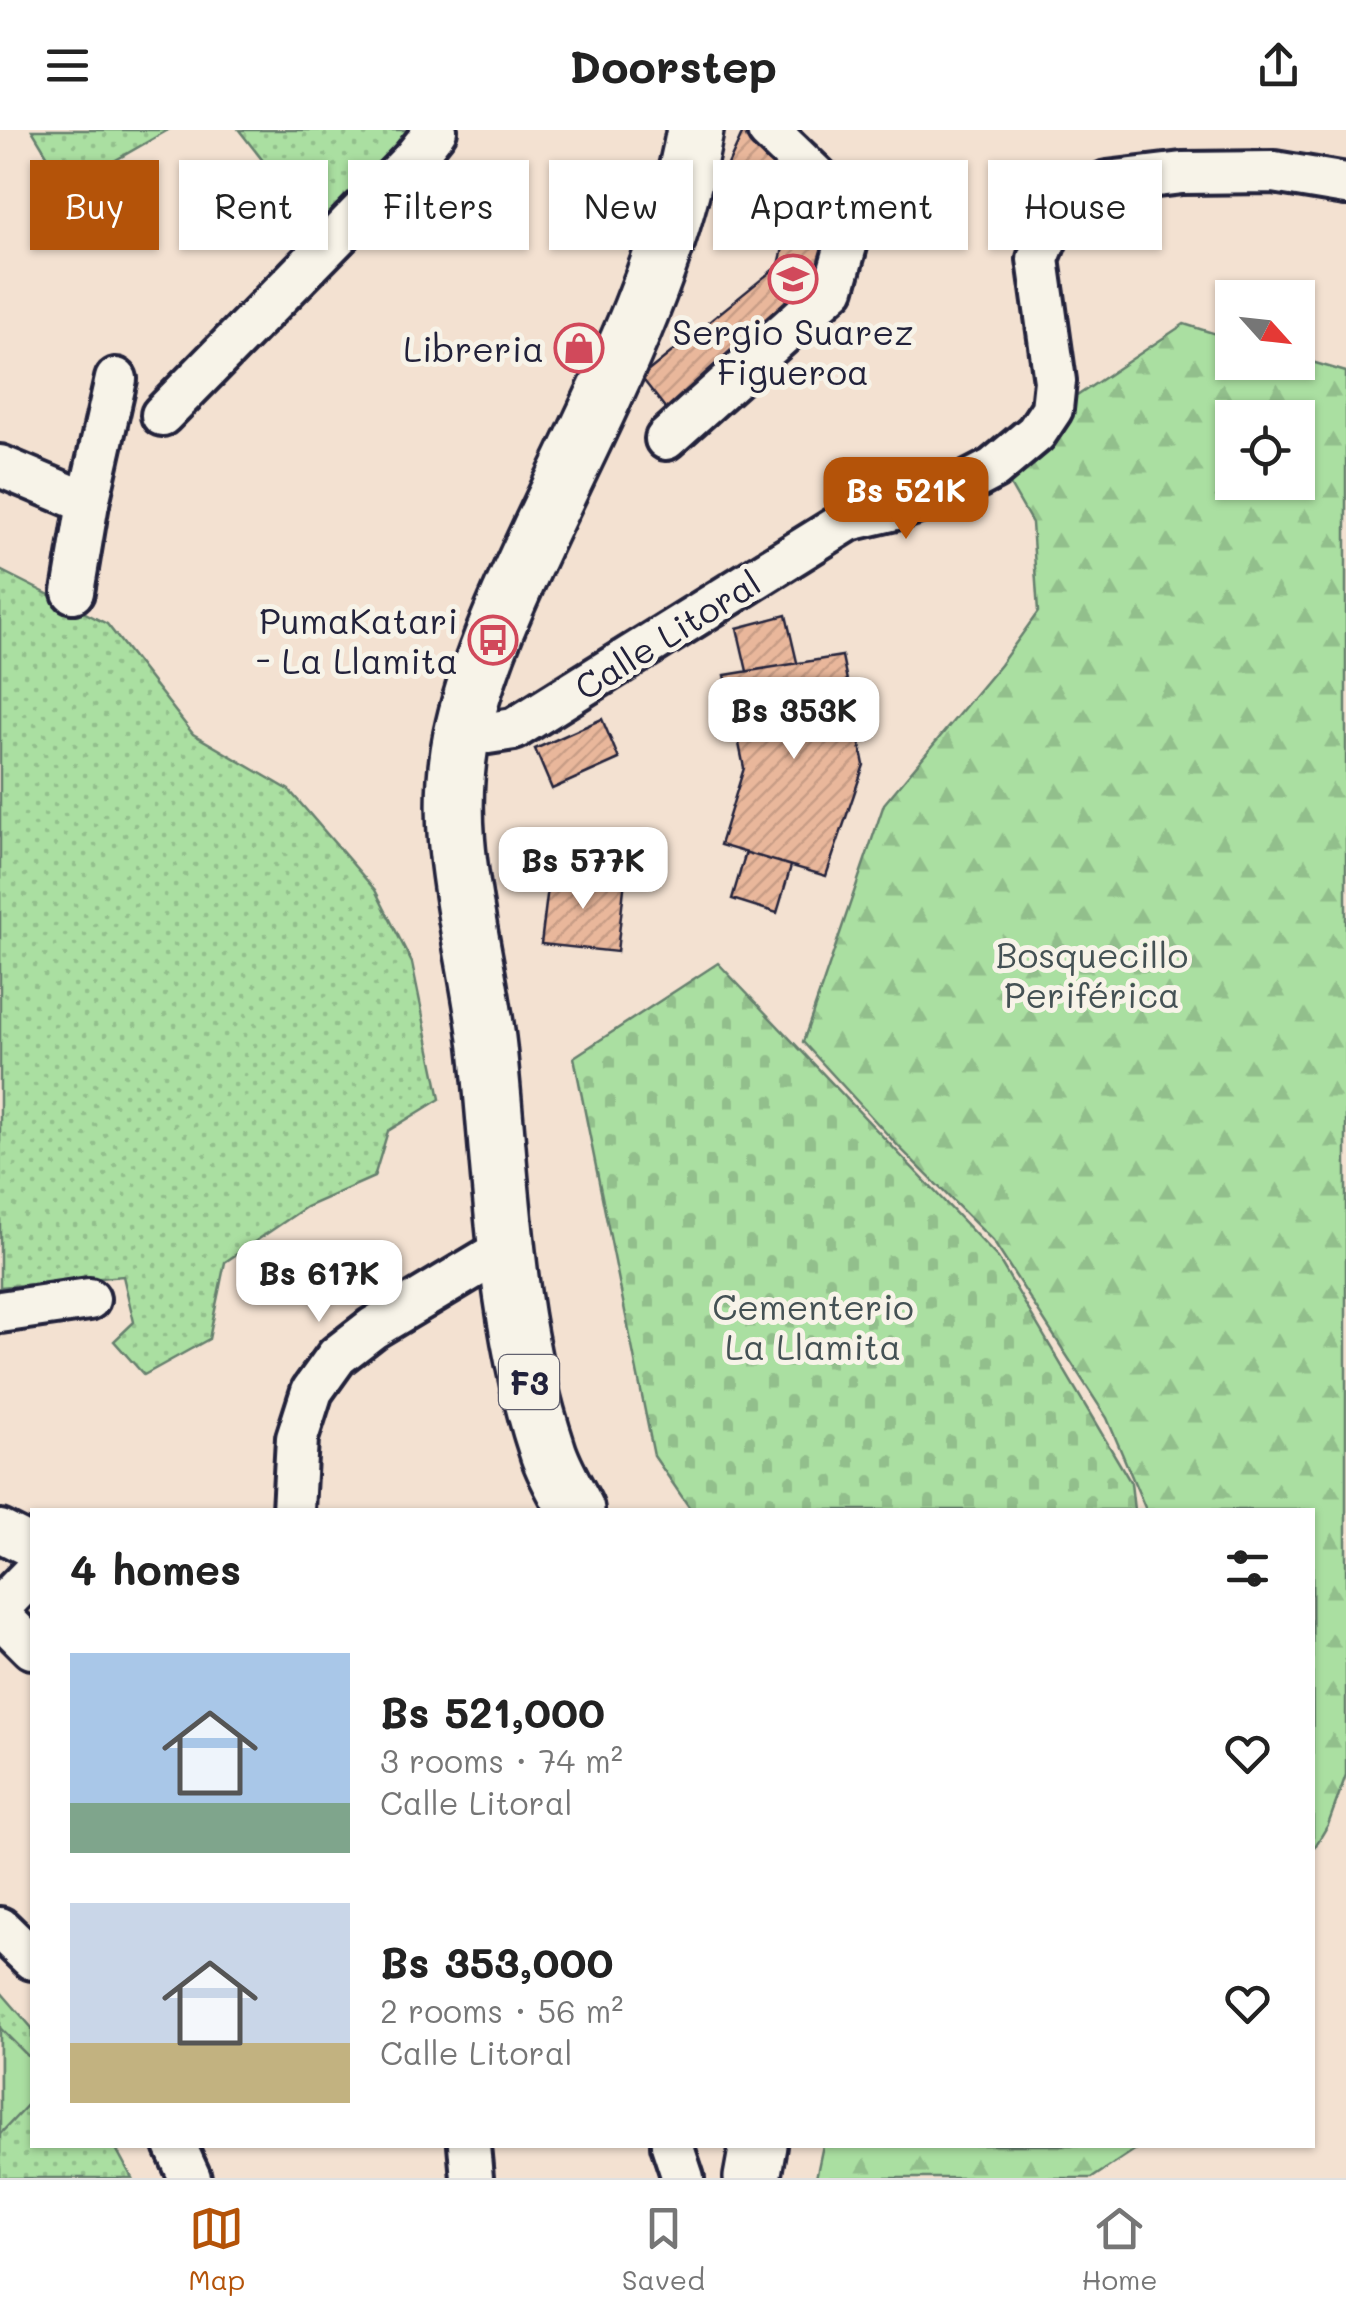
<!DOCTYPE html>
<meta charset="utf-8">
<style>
:root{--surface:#fff;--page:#f2f2f2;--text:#222;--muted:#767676;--line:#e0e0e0;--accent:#b45309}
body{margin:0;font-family:Mali,sans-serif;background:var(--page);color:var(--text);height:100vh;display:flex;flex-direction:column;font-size:38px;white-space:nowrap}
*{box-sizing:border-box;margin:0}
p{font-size:32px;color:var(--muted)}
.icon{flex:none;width:55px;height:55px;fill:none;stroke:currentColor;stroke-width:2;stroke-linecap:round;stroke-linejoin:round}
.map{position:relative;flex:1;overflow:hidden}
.side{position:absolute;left:30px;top:1378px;width:1285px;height:640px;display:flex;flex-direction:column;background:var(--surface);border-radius:0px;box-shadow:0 2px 8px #0004}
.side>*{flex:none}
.guide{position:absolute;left:30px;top:30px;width:1288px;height:90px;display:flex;gap:20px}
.needle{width:65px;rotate:117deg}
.tools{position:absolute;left:1215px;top:150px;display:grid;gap:20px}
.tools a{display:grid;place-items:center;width:100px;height:100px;border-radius:0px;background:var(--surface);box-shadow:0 2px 8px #0004;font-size:50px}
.price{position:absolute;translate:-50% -85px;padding:0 22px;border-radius:20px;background:#fff;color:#222;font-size:32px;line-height:65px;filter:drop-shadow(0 2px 5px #0008)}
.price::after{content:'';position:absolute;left:50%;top:60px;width:30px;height:22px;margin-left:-15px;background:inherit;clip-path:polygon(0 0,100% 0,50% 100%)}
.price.on{background:var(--accent);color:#fff}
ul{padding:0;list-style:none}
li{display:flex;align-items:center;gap:30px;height:250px;padding:0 40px}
li span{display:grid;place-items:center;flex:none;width:280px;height:200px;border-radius:0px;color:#555}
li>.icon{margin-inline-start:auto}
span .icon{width:120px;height:120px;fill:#fffc;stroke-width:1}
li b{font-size:42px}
h2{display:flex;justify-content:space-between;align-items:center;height:120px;padding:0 40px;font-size:42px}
.pill{padding:0 35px;border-radius:0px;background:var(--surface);box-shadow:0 2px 8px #0004;font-size:35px;line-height:90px}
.pill.on{background:var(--accent);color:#fff}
header{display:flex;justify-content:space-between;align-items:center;height:130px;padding:0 40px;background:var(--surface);font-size:45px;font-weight:700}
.dock{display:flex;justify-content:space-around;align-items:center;height:140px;border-top:2px solid var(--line);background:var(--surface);font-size:28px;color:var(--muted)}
.dock a{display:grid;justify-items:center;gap:5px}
.dock .on{color:var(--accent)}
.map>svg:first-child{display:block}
.grass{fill:url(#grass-dots);stroke:#66806e;stroke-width:2.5}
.forest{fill:url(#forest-firs);stroke:#66806e;stroke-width:2.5;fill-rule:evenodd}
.cemetery{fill:url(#cemetery-stones);stroke:#66806e;stroke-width:2.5}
.garden{fill:#aadfa1;stroke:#66806e;stroke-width:2.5}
.building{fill:url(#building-hatch);stroke:#22223b;stroke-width:2.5}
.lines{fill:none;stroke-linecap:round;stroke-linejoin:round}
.minor-casing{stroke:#22223b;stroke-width:48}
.highway-casing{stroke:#22223b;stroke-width:62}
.minor{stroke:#f7f3e8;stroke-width:40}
.highway{stroke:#f7f3e8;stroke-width:55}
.labels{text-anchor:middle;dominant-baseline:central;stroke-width:10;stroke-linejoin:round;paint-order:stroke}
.shield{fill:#f7f3e8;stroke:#62616f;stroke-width:2.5}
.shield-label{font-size:32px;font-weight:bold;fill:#22223b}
.poi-label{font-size:35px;fill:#22223b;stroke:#f7f3e8;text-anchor:end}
.street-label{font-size:35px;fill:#22223b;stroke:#f7f3e8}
.park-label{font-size:35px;fill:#445154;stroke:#f7f3e8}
</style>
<header><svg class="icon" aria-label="menu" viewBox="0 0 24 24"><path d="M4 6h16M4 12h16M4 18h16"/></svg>Doorstep<svg class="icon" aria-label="share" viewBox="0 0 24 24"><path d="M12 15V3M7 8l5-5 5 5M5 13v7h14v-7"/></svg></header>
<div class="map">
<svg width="1346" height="2048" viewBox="0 0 1346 2048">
<defs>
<pattern id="grass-dots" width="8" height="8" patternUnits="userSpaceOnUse" patternTransform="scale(2.5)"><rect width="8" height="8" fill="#aadfa1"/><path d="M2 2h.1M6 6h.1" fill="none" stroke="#92bf8c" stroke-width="1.8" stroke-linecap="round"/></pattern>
<pattern id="forest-firs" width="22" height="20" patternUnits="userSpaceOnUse" patternTransform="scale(2.5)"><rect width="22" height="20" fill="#aadfa1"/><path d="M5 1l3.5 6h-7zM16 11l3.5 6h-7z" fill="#92bf8c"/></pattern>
<pattern id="cemetery-stones" width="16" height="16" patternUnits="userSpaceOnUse" patternTransform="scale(2.5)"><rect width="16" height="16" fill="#aadfa1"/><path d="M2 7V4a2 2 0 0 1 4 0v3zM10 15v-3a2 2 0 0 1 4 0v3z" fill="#92bf8c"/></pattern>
<pattern id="building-hatch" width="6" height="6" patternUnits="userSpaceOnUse" patternTransform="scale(2.5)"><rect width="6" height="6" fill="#e9b79b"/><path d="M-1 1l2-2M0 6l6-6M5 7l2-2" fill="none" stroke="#c89d86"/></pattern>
</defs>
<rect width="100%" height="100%" fill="#f3e1d1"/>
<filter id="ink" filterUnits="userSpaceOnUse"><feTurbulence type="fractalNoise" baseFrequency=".01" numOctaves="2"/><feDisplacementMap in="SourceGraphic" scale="20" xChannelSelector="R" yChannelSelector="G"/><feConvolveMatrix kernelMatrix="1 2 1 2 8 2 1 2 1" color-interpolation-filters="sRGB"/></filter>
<g filter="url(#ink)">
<g class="grass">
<path d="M32,0H168L67,58Z"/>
<path d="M239,0H420L320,104Z"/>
<path d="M0,440L107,494L193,604L289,660L375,760L412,833L440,969L388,1001L374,1047L306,1077L225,1132L209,1209L144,1245L114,1211L134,1192L123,1146L0,1157Z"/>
<path d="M0,1861L32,1898V2015H114L132,2048H0Z"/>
</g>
<g class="forest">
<path d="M1184,194L1232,209V232H1298V228L1346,242V1645L1328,1695L1313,1720L1312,1380H1146L1107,1288L993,1111L898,1016L803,912L884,674L1000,535L1038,482L1032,393L997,332L1068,272ZM1232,288H1298V352H1232Z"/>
<path d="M823,2015H1142L1092,2048H816Z"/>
</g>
<path class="cemetery" d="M718,833L998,1128L1131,1353L1134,1380H691L654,1326L574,927Z"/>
<path class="garden" d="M0,1898L32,1930V1970L0,2004Z"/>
<g class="building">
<path d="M744,0H753L846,84L820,164L670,284L641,247L779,135L787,101L727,37Z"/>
<path d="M786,485L821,635L777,783L732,769L770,641L737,498Z"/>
<path d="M842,526L864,635L826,746L720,715L744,638L725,545Z"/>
<path d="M602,589L619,629L552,659L535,619Z"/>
<path d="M550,741L625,749L617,822L541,814Z"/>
</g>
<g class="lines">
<g class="minor-casing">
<g id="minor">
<path d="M162,285L413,29L436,0"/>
<path d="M666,309L834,158L855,84L768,0"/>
<path d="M0,336L88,373"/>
<path d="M73,462L88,373L116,249"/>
<path d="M464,596L488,603L514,599L849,390L904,377L953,360L993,339L1036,303L1052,279L1055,251L1038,129L1053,92L1075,71L1107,52L1182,43L1274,42L1346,54"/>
<path d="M0,1182L89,1169"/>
<path d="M293,1380L297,1308L312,1261L337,1226L373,1198L506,1118"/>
<path d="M0,1401L32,1417"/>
<path d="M0,1477L32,1444"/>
<path d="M0,1486L32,1518"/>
<path d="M0,1798L32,1829"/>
<path d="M175,2015L190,2048"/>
<path d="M469,2015L472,2048"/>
<path d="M672,2015L683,2048"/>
</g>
</g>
<g class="highway-casing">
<g id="highway">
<path d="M576,1380C566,1360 553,1340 547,1319C504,1190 502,1051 488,917C476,810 438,703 464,596C480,527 514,456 544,392C604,266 670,139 695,0"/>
<path d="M752,2048L758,2015"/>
</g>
</g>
<use href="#minor" class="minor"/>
<use href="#highway" class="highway"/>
</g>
</g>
<defs>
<g id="school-ring" transform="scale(2.5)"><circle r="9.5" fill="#f7f3e8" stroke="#d1495b" stroke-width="1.5"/><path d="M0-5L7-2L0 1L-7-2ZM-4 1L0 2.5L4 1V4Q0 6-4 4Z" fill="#d1495b"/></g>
<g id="shop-ring" transform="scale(2.5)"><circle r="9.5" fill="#f7f3e8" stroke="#d1495b" stroke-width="1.5"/><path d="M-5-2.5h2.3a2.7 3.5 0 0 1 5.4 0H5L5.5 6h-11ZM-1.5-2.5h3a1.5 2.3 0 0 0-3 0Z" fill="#d1495b"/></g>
<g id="bus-ring" transform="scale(2.5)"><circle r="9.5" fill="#f7f3e8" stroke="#d1495b" stroke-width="1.5"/><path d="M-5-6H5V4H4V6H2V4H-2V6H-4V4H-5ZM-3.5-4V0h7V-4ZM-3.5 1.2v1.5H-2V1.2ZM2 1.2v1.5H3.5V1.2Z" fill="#d1495b"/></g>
</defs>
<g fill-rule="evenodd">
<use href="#school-ring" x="793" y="149"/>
<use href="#shop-ring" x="579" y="218"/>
<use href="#bus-ring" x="493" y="510"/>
</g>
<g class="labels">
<rect class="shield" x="499" y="1225" width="60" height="54" rx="8"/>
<g class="shield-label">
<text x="529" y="1252">F3</text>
</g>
<g class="poi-label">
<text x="793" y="201" text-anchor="middle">Sergio Suarez<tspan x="793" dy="40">Figueroa</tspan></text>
<text x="544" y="218">Libreria</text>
<text x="458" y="490">PumaKatari<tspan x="458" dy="40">- La Llamita</tspan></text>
</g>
<g class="street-label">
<text transform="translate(667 504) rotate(-32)">Calle Litoral</text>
</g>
<g class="park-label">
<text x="1092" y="824">Bosquecillo<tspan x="1092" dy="40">Periférica</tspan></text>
<text x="813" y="1176">Cementerio<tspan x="813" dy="40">La Llamita</tspan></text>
</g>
</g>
</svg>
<div class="tools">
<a><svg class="needle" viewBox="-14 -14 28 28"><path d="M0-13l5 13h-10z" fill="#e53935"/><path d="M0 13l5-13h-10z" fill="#767676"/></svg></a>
<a><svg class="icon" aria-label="locate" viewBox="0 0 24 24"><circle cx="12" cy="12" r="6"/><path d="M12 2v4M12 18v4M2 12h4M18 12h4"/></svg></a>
</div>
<b class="price on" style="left:906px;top:412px">Bs 521K</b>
<b class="price" style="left:794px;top:632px">Bs 353K</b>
<b class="price" style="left:583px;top:782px">Bs 577K</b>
<b class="price" style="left:319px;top:1195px">Bs 617K</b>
<div class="guide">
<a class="pill on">Buy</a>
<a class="pill">Rent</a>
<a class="pill">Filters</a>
<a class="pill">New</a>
<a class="pill">Apartment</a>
<a class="pill">House</a>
</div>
<section class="side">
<h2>4 homes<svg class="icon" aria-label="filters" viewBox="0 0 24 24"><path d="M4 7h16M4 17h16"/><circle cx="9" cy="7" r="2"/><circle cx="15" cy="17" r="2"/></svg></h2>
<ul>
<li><span style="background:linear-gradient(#a9c7e8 75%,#7fa58c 0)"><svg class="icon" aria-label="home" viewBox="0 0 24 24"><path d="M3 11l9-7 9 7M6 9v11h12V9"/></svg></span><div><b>Bs 521,000</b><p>3 rooms · 74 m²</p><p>Calle Litoral</p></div><svg class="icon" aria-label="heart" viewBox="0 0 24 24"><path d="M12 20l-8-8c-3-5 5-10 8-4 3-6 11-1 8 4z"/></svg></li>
<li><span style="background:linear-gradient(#c9d6e8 70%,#c2b280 0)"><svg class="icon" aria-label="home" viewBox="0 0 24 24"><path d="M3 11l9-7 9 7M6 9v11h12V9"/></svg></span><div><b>Bs 353,000</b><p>2 rooms · 56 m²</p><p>Calle Litoral</p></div><svg class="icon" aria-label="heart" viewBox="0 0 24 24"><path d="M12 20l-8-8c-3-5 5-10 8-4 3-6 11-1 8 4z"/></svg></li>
</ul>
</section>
</div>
<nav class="dock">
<a class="on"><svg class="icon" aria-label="map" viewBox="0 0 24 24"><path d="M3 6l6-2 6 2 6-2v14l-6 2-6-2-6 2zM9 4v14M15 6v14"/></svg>Map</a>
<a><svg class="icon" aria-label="saved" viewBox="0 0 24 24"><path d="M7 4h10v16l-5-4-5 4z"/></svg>Saved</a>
<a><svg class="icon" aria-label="home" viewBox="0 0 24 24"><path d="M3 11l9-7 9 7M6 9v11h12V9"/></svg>Home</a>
</nav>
